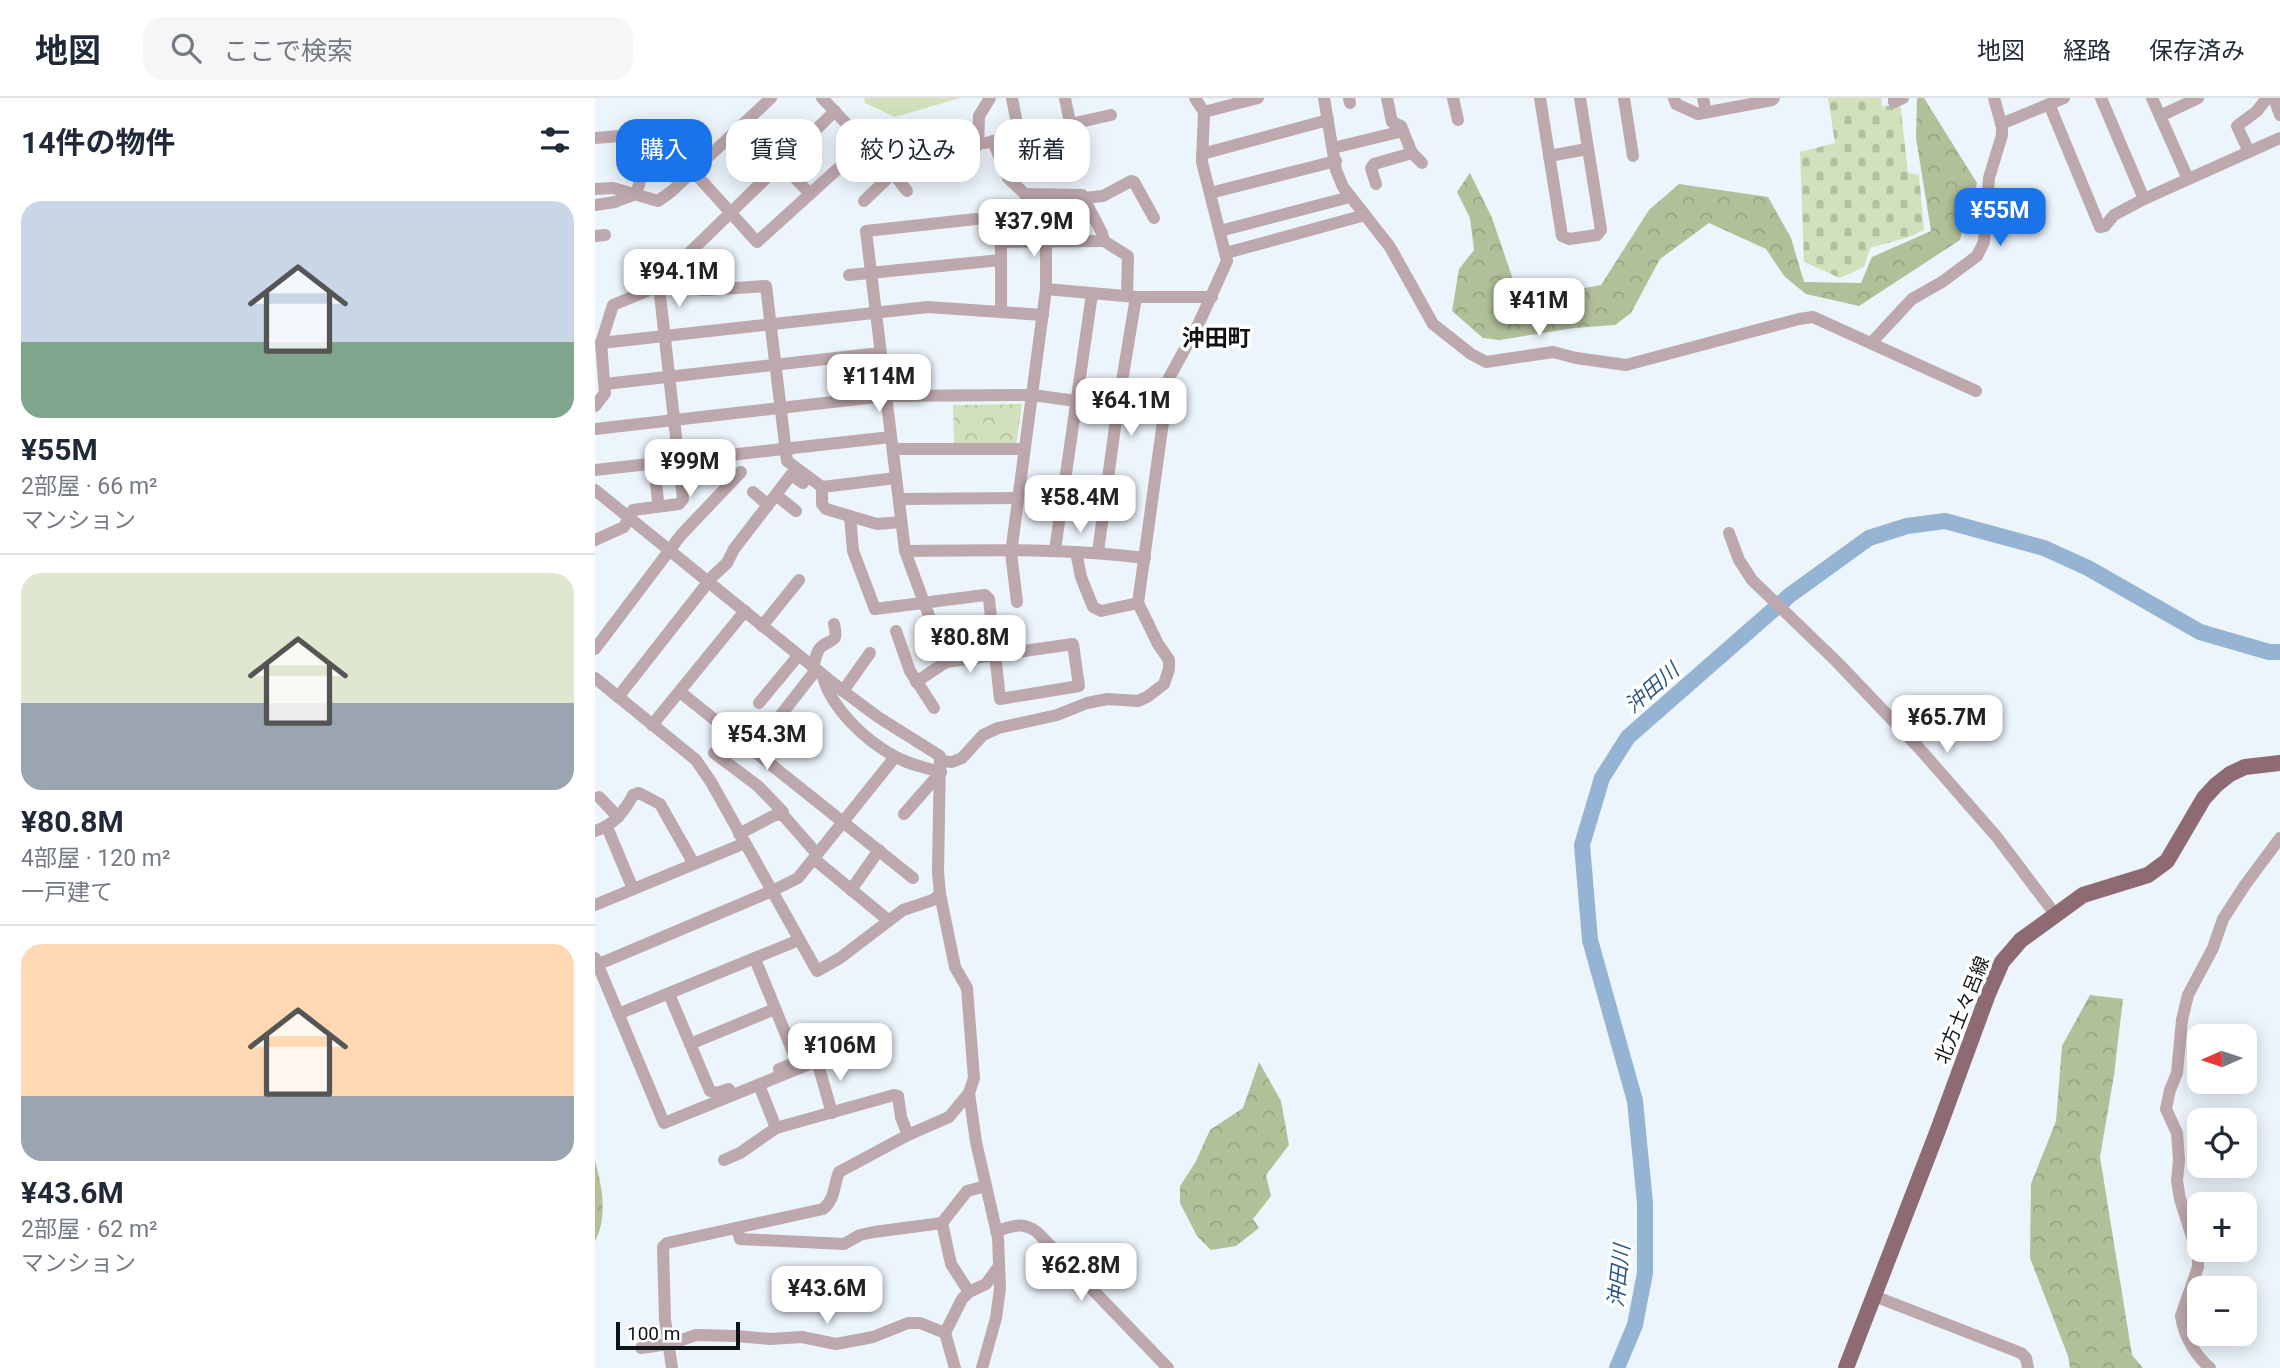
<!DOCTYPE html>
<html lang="ja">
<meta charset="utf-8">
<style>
:root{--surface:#fff;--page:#f6f6f7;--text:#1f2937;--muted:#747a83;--line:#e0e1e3;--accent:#1a73e8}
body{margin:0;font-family:Roboto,"Noto Sans JP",sans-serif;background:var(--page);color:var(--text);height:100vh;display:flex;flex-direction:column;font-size:26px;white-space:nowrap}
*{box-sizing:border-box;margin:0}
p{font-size:23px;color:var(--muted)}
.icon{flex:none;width:38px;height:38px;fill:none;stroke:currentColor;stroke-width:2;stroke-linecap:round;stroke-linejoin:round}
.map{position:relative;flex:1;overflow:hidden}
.sheet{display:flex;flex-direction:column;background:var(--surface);width:595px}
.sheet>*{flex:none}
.hud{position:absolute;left:21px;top:21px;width:665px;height:63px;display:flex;gap:14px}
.needle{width:46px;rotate:267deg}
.fabs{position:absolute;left:1592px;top:926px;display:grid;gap:14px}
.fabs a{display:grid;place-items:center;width:70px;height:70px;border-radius:14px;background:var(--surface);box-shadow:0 4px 18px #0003;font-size:35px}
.scale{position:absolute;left:21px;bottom:18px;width:124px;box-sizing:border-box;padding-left:7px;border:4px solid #101316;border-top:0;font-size:19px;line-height:24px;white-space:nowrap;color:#101316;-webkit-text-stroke:5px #fff;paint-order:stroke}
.price{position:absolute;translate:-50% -60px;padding:0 16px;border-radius:14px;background:#fff;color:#222;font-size:23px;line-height:46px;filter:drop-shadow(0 2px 4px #0008)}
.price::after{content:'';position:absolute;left:50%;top:42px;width:21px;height:16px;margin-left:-10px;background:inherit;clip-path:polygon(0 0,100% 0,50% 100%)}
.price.active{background:var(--accent);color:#fff}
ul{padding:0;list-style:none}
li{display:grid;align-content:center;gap:14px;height:371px;padding:0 21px}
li+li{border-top:2px solid var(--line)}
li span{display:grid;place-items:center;height:217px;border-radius:21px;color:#555}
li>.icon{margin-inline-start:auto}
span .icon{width:126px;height:126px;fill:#fffc;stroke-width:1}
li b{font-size:30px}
h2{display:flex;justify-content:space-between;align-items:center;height:84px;padding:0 21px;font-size:30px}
.pill{padding:0 24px;border-radius:21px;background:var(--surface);box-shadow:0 4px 18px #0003;font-size:24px;line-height:63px}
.pill.active{background:var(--accent);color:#fff}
header{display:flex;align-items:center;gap:42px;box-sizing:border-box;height:98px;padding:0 35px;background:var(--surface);border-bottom:2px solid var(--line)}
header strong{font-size:33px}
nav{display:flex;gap:38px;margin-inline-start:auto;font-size:24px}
.search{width:490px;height:63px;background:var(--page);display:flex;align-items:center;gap:18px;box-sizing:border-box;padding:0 24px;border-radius:21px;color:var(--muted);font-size:26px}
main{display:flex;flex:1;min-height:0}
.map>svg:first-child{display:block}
.forest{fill:url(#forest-crowns)}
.cemetery{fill:url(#cemetery-stones)}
.park{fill:url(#park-crowns)}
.pitch{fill:#d2e1bb}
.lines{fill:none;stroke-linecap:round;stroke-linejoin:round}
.river{stroke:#95b3d2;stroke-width:16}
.minor{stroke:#bda8ad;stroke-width:12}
.major{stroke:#8e6a73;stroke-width:16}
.labels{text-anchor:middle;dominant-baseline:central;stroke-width:7;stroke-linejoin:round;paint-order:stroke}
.street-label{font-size:19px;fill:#101316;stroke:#fff}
.water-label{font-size:21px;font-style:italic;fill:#2c5983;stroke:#fff}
.quarter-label{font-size:23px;font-weight:bold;fill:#101316;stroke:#fff}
</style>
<header>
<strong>地図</strong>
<div class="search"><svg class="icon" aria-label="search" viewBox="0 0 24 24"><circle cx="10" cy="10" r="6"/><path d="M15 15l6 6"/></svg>ここで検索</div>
<nav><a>地図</a><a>経路</a><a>保存済み</a></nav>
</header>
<main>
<section class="sheet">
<h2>14件の物件<svg class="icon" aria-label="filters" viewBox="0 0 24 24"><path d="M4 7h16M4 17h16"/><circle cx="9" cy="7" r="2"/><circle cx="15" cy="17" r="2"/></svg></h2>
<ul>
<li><span style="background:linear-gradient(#c9d6e8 65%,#7fa58c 0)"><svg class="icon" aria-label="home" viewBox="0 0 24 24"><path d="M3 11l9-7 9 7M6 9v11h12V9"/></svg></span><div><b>¥55M</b><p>2部屋 · 66 m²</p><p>マンション</p></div></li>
<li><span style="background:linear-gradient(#dfe7d0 60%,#9aa5b1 0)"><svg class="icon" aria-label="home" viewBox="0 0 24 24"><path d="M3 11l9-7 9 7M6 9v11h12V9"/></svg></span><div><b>¥80.8M</b><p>4部屋 · 120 m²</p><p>一戸建て</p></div></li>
<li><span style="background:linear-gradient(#ffd9b3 70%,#9aa5b1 0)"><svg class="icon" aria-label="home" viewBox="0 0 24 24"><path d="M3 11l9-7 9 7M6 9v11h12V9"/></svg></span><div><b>¥43.6M</b><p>2部屋 · 62 m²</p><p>マンション</p></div></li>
</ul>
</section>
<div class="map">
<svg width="1685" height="1270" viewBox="0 0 1685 1270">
<defs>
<pattern id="forest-crowns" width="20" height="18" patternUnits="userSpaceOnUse" patternTransform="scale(1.75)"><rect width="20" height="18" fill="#b2c099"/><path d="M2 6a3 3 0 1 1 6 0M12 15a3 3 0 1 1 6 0" fill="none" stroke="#98a483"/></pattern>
<pattern id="cemetery-stones" width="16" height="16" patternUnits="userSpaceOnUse" patternTransform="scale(1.75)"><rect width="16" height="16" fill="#d2e1bb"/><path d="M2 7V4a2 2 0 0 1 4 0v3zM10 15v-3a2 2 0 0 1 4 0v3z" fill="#b3c0a0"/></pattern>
<pattern id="park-crowns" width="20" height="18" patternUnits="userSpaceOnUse" patternTransform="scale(1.75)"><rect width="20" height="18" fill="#d2e1bb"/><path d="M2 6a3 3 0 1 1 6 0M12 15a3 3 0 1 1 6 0" fill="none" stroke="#b3c0a0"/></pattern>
</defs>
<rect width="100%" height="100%" fill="#ecf4fc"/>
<g class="forest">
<path d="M1322,0H1329L1382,85L1365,142L1264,208L1211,196L1190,179L1171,151L1114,125L1065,161L1036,215L1020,227L979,230L905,242L888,240L857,213L864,171L879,152L875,120L862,94L875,75L897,120L925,202L1006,187L1054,112L1084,86L1173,99L1196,140L1209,184L1266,185L1277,159L1336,133L1321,40Z"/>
<path d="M1495,897L1528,901L1519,977L1505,1059L1537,1257L1548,1270H1475L1473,1258L1435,1160L1436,1086L1461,1023L1467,948Z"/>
<path d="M664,964L686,1003L694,1047L671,1077L676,1098L658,1121L664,1130L641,1148L616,1152L602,1138L585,1105V1088L600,1065L615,1032L648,1010Z"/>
<path d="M0,1063C7,1088 13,1119 0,1143Z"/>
</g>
<path class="cemetery" d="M1233,0H1286L1287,9L1305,5L1313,75L1324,77L1329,132L1314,139L1275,150L1269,169L1245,180L1209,164L1205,54L1240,45Z"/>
<path class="park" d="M427,306L421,348H359L358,307Z"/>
<path class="pitch" d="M269,0H365L300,19L270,5Z"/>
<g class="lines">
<path class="river" d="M1022,1270L1040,1227L1050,1175V1105L1040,1003L995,842L987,747L1007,680L1033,639L1195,497L1274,440L1312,428L1350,423L1449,450L1493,470L1605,534L1674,554H1685"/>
<g class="minor">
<path d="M227,0L298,75L383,47L384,18L395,0"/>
<path d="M417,0L424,36"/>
<path d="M470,0L482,60"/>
<path d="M729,0L741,72L748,89L795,149L838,226L876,256L891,264L958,254L981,260L1031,267L1204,221L1218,219L1381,293"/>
<path d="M754,0L755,5"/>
<path d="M792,0L797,24L806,28L808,33"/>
<path d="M858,0L863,22"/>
<path d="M945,0L967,138L974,141L1002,137L1006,132L985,0"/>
<path d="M1029,0L1038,58"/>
<path d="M1079,0L1081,6L1103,16L1177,2L1179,0"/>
<path d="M1108,0L1111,14"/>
<path d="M1299,0V4L1308,0"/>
<path d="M1506,0L1549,101"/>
<path d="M1557,0L1593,81"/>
<path d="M1679,0L1685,17"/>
<path d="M1454,6L1505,129L1510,128L1519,117L1549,101L1685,40"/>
<path d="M609,14L663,0"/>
<path d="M1565,18L1603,0"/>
<path d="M1406,26L1469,0"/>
<path d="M0,40L24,38L57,45L41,96L20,104L0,107"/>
<path d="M398,43L413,80L430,96L451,144V191L416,455L422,504"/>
<path d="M390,45L516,17"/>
<path d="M738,50L808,33L817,55L779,66L776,70L781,86"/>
<path d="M1654,54L1642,28L1662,13L1672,0"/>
<path d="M817,55L827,65"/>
<path d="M607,56L733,22"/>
<path d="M954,58L992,51"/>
<path d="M98,73L162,144L215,96L149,26"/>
<path d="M0,91L18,90L63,103L77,93L176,0"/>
<path d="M615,95L741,63"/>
<path d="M215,96L270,46"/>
<path d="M430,96L487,97L507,135L509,143L533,158L532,198"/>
<path d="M489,100L508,98L536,83L539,84L559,120"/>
<path d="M269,103L298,75L312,93"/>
<path d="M625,133L755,99"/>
<path d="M0,138L10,137"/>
<path d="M631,155L770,117"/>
<path d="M90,159L240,13"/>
<path d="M254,177L406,162"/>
<path d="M451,191L541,199H617"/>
<path d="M406,213V144L509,143"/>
<path d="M1277,244L1317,201L1347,184L1382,158L1389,144L1394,80L1407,37V29L1399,0"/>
<path d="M6,245L333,209L448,217"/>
<path d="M10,286L285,255"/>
<path d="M0,308L10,295L6,245L18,207L64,188L111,192L171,188L192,363L227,389V406L231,411L282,426L306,424"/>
<path d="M0,331L291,298L437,297L570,315"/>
<path d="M298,351H429"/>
<path d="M59,366L63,404"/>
<path d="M0,372L296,339"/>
<path d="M227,389L301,380"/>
<path d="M0,392L248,593L283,619L345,658L343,774L345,796L360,869L372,890L379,980L374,995L381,1044L403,1140L405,1190L401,1220L387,1270"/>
<path d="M158,394L173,407"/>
<path d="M181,397L201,413"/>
<path d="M304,401L423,400"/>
<path d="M255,418L258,453L280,511L390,497L394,501L405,601L484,588L478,546L351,564L310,453L271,133L381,121"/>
<path d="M1134,435L1144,462L1157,482L1242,564L1324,650L1401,738L1460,816"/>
<path d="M0,442L29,429L38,412L84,406L88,401L64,188"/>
<path d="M460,452L497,196"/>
<path d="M310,453C390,452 470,450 550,460"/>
<path d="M481,454L486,479L498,509L506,513L543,505"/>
<path d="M503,454L523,307L541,199"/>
<path d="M167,528L204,482"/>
<path d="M301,533L315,573L339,610"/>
<path d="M0,551L86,437L146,374"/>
<path d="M218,570C220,563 221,553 227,548C239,540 243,544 239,526"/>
<path d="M228,579C237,611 270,642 299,658C313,666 330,670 346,674"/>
<path d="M0,580L101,662L116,684L222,873L245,860L308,812L338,802L345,796"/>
<path d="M321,584L351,564"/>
<path d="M248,593L275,555"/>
<path d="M85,594L318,780"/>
<path d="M23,599L118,478L132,465L139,451L196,377L208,385"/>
<path d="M164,605L203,558"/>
<path d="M185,618L221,572"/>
<path d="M57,627L150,513"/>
<path d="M119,655L163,688L188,714V717"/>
<path d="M346,663L357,664L367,660L388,637L403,630L462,617L492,605L513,601L543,603L552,599L569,586L574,571V562L563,546L543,505L574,280L603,227L632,163L607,64L609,14L600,0"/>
<path d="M4,699L23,719"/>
<path d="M309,716L346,674"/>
<path d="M12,729L38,791"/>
<path d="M0,733C19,727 29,714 38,697L44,695L65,706L99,766"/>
<path d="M144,736L180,717H188L222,756"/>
<path d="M219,761L293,822"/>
<path d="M256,792L284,752"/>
<path d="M0,807L150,745"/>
<path d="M0,860L69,1025L222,963L237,1015"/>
<path d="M160,861L200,959L197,966L184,971"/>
<path d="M4,866L177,793L203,780L300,659"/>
<path d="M74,896L115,993L122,995L134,991"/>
<path d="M23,916L204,842"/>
<path d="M95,946L180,911"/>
<path d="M181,1030L299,997L303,998L306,1019L313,1037"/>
<path d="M129,1062L145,1055L181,1030L164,987"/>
<path d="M347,1125L356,1166L374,1194"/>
<path d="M142,1130L145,1141L249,1146L265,1137L279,1134L347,1125L372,1093L391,1088"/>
<path d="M401,1133C419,1128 427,1123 442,1134L573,1270"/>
<path d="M1279,1198L1426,1255L1431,1260L1433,1270"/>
<path d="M350,1235L360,1270"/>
<path d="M46,1250L74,1246L101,1237L142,1238L175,1241L207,1239L241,1246L278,1239L313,1225H325L350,1235L367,1201L374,1194L391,1186L404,1168"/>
<path d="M77,1270L70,1222L68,1149L72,1145L228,1111C240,1102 239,1086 244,1074L313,1037L354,1019L374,995"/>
<path d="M1615,1270C1600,1257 1589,1238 1586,1218L1603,1169V1158L1585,1101L1582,1083L1584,1062L1582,1035L1571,1011L1575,992L1582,975L1587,922L1593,897L1618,850L1628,821L1650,787L1685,740"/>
</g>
<path class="major" d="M1251,1270L1343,1032L1393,896L1407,864L1426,842L1488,797L1553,777L1572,763L1609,700L1621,687L1635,676L1650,669L1685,665"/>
</g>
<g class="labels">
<g class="street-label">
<text transform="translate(1367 912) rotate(-68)">北方土々呂線</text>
</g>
<g class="water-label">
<text transform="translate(1057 590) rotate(-41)">沖田川</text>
<text transform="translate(1024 1178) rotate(-84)">沖田川</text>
</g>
<g class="quarter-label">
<text x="621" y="240">沖田町</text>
</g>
</g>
</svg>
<div class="fabs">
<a><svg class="needle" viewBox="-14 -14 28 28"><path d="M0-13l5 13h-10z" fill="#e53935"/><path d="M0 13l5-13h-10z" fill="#747a83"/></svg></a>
<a><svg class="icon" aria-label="locate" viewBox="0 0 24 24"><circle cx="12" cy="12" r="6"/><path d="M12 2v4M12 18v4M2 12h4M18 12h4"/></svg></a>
<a>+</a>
<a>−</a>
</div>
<div class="scale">100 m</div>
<b class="price active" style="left:1405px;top:150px">¥55M</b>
<b class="price" style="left:439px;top:161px">¥37.9M</b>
<b class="price" style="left:84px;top:211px">¥94.1M</b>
<b class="price" style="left:944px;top:240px">¥41M</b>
<b class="price" style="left:284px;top:316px">¥114M</b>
<b class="price" style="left:536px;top:340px">¥64.1M</b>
<b class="price" style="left:95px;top:401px">¥99M</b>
<b class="price" style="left:485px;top:437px">¥58.4M</b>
<b class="price" style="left:375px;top:577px">¥80.8M</b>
<b class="price" style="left:1352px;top:657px">¥65.7M</b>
<b class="price" style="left:172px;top:674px">¥54.3M</b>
<b class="price" style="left:245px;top:985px">¥106M</b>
<b class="price" style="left:486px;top:1205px">¥62.8M</b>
<b class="price" style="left:232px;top:1228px">¥43.6M</b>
<div class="hud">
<a class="pill active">購入</a>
<a class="pill">賃貸</a>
<a class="pill">絞り込み</a>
<a class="pill">新着</a>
</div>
</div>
</main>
